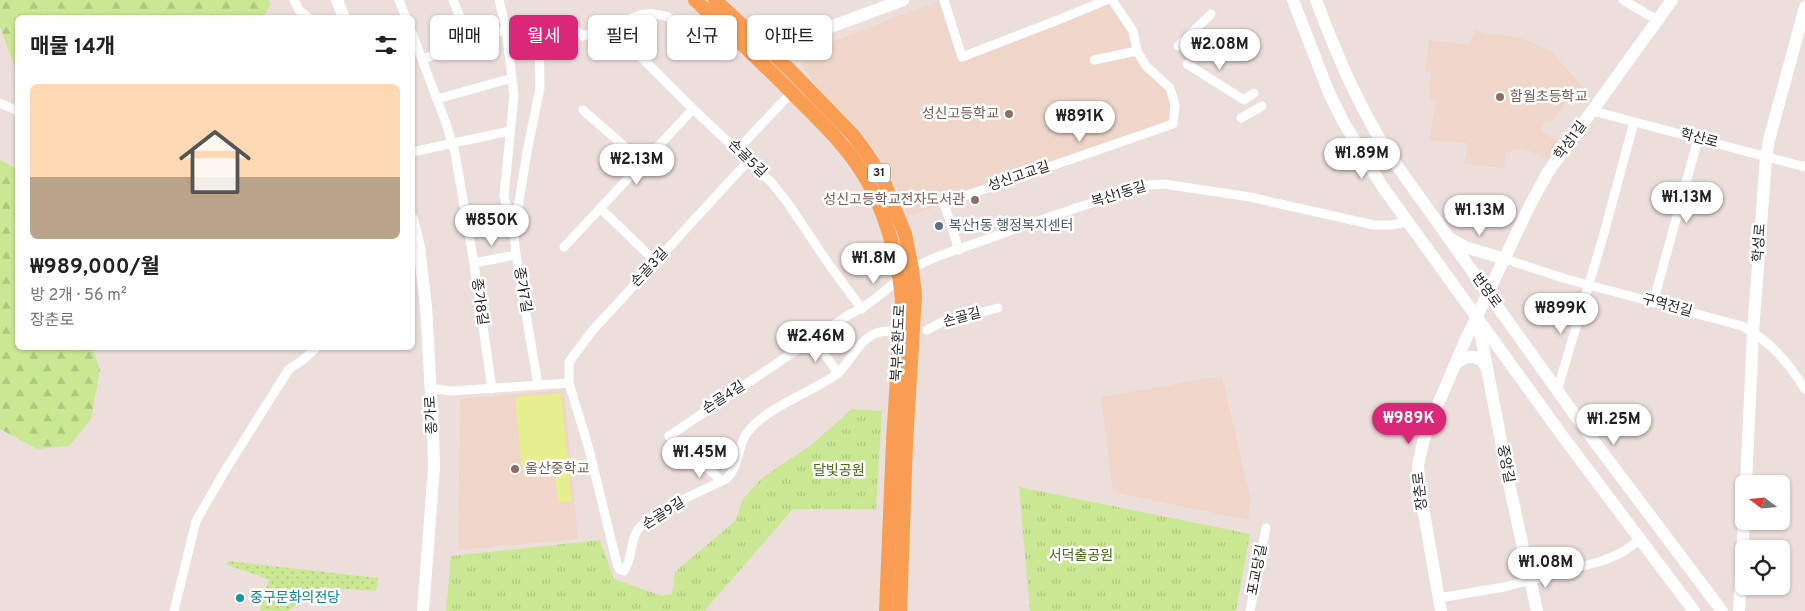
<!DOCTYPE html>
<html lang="ko">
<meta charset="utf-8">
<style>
:root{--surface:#fff;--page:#f6f6f6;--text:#222;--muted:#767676;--accent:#db2777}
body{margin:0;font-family:Overpass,"Noto Sans KR",sans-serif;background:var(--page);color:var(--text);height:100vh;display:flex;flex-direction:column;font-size:19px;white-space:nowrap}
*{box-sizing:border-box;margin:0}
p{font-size:16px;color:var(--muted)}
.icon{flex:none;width:28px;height:28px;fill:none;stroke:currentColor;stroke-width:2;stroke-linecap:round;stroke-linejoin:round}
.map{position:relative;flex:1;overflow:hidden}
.details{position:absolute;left:15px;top:15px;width:400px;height:335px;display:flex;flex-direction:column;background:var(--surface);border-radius:8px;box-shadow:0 1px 4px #0004}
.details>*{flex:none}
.banner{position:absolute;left:430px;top:15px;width:475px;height:45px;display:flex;gap:10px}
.needle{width:32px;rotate:286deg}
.tools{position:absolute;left:1735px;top:475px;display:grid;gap:10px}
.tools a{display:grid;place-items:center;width:55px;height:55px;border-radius:8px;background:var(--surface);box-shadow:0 1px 4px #0004;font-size:25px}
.price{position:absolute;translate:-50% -42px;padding:0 11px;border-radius:18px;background:#fff;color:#222;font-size:16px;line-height:32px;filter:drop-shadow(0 1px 2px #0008)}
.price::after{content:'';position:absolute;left:50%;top:30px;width:15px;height:11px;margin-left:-8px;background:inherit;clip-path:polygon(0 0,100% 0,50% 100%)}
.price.current{background:var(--accent);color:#fff}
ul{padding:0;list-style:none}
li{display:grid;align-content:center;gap:10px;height:265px;padding:0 15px}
li span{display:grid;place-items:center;height:155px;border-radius:8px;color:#555}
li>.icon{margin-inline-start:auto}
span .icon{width:90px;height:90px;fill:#fffc;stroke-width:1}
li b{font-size:21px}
h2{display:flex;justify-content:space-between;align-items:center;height:60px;padding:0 15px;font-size:21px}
.tag{padding:0 18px;border-radius:8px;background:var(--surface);box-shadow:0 1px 4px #0004;font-size:18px;line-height:45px}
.tag.current{background:var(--accent);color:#fff}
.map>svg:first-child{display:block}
.education{fill:#efd6c8}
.grass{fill:url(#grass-dots)}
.forest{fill:url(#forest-firs)}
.park{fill:url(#park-tufts)}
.pitch{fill:#e5ef8d}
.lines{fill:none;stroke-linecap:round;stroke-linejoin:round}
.street{stroke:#fff;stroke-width:9}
.secondary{stroke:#fff;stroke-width:12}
.primary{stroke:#f99d52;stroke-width:14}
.education-dot{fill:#8d6e63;stroke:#fff;stroke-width:2}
.service-dot{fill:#5c6f8a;stroke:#fff;stroke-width:2}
.culture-dot{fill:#0f9aa8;stroke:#fff;stroke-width:2}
.labels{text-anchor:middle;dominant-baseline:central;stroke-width:5;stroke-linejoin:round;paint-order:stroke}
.shield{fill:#fff;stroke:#696969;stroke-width:1}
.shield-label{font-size:12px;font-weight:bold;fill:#292929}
.education-label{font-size:14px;fill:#785e54;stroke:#fff;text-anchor:start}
.street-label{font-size:14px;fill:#292929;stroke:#fff}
.service-label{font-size:14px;fill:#4e5e75;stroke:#fff;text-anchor:start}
.park-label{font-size:14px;fill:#426a15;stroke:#fff}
.culture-label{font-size:14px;fill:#0d838f;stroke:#fff;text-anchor:start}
</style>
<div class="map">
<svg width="1805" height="611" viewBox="0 0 1805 611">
<defs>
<pattern id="grass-dots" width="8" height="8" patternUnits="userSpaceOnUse" patternTransform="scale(1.25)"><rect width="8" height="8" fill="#cae793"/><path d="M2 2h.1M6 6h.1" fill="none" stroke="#aec67f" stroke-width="1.8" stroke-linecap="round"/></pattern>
<pattern id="forest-firs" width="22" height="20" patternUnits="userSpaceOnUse" patternTransform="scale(1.25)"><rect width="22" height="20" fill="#cae793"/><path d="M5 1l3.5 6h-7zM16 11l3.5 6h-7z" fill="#aec67f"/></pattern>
<pattern id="park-tufts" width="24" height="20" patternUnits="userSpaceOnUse" patternTransform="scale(1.25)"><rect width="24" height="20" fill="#cae793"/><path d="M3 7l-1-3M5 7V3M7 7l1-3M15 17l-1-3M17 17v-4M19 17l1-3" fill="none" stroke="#aec67f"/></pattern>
</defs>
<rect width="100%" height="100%" fill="#ecdeda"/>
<g class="education">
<path d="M1110,0L1133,31L1137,51L1170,88L1173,124L909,216L896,186L880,157L856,126L817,87L802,65L808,51L938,1L959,61Z"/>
<path d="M1475,30L1488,34L1518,37L1551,51L1590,95L1585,104L1572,95L1551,122L1546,119L1541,130L1559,143L1549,159L1522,148L1506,153L1504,168L1464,164L1468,143L1429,140L1436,101L1429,99L1431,72H1425L1429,40L1469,45Z"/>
<path d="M1222,376L1250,497L1249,520L1113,492L1101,397Z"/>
<path d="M560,390L564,392L578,539L458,550L460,399Z"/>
</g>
<path class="grass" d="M228,561L378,578L376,591L320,587L288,611H260L269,579L227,565Z"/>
<g class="forest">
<path d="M0,0H268L271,3L263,17L18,18L17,73L0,27Z"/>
<path d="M0,160L17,169L18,348H92L100,370L91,419L69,446L37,449L0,429Z"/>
</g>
<g class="park">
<path d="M852,409L882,411L876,509H793L704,611H446L451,556L600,540L614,579L662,596L672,594L675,572L735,521L743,499L762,478L811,445Z"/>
<path d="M1019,487L1250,534L1236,611H1030Z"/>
</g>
<g class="pitch">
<path d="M561,393L568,466L522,470L515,397Z"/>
<path d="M568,467L572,501L558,503L554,468Z"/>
</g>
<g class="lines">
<g class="street">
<path d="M294,0L299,10L309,18"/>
<path d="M399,0L406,18"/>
<path d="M453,0L470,41"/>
<path d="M499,0L506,29L514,95L504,196L514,235L516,255L538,385"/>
<path d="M944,0L962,57L1058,20L1106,0"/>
<path d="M1623,0L1657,20"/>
<path d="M611,27L693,109L772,183L787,202L830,266L862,309"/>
<path d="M412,33L446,123L455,153L474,263L492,389"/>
<path d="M1178,46L1211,14"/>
<path d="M423,59L506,29"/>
<path d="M1094,60L1137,51"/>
<path d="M1187,64L1244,100L1254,93"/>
<path d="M437,99L512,78"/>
<path d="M0,103L18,111"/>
<path d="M583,110L642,162"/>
<path d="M1593,111L1805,167"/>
<path d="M1241,118L1262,106"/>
<path d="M738,149L792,92"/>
<path d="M412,152L510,131"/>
<path d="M749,160L592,331L569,362V383L589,449L617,564L620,570L624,571C632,561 630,543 637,531C647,514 706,489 726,479C741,466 736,443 751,428C767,410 798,397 819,385C825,381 833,378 838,373C856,356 861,331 889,331"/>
<path d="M600,208L656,262"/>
<path d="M514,232L527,152L540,88L539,26C557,21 568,24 583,36C592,33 601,31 610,27C633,19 642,8 668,17"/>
<path d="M564,247L693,109"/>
<path d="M959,250L944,203L1173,124L1175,105L1170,88L1146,66L1137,51L1133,31L1112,0"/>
<path d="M1505,259L1563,278L1742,326C1770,341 1788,362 1805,389"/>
<path d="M474,263L516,255"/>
<path d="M1653,303L1698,139"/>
<path d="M927,330L942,322L998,308"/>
<path d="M813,338L838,373"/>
<path d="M430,388L451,391L569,383"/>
<path d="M1557,391L1603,237L1634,122"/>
<path d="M721,481L710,470L678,451L669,436L850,314C878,302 897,276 925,262C944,253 965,247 985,240C1039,220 1093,202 1148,185L1164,184L1250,197L1374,225H1391L1408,222"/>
<path d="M1439,598L1504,587L1602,561L1621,553L1640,540"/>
<path d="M174,611L196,521L226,469L289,369L303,360L316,348"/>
<path d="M1250,611L1266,528"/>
</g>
<g class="secondary">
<path d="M337,0L344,18"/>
<path d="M1293,0L1329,93L1344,123L1382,186L1564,438L1694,611"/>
<path d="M1316,0C1337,56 1360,110 1393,160L1582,425L1722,611"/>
<path d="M766,66L786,46L795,40L903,0"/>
<path d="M412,219L419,247L426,306L433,431L434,467L423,611"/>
<path d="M1451,239L1465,247L1505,259"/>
<path d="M1478,321L1510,488L1537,611"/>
<path d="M1454,366C1464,355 1478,352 1486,367"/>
<path d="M1746,484L1753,332L1766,158L1769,140L1805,7"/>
<path d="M1441,611L1419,484L1418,465L1423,443L1430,423L1466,339L1530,205L1548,172L1672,0"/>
<path d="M1739,611L1744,521"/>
</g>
<g class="primary">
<path d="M695,0C729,32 764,64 797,98C824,125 852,151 870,186C888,221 898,259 902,299L893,441L886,611"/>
<path d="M715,0L789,69L853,135L867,154L882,177L905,234L912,269L915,295L906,442L900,611"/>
</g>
</g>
<g class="education-dot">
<circle cx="1500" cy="97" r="5"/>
<circle cx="1009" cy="114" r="5"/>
<circle cx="975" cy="200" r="5"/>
<circle cx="515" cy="469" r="5"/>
</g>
<circle class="service-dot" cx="939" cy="226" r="5"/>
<circle class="culture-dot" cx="240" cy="598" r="5"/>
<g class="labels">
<rect class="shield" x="868" y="163.5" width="22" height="19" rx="4"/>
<g class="shield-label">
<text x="879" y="173">31</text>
</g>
<g class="education-label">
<text x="1510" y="97">함월초등학교</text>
<text x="999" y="114" text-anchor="end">성신고등학교</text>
<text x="965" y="200" text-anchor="end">성신고등학교전자도서관</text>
<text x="525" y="469">울산중학교</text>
</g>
<g class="street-label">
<text transform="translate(1699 139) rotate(15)">학산로</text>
<text transform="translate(1571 141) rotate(-54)">학성1길</text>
<text transform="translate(747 159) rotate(44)">손골5길</text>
<text transform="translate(1019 177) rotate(-19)">성신고교길</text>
<text transform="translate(1119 195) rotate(-17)">복산1동길</text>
<text transform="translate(1760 243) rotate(-86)">학성로</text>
<text transform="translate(650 268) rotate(-47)">손골3길</text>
<text transform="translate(522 290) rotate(80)">종가7길</text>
<text transform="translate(1486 291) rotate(54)">번영로</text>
<text transform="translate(479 302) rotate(82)">종가8길</text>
<text transform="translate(1667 306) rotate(15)">구역전길</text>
<text transform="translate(962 318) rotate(-15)">손골길</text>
<text transform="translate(899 343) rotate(-87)">북부순환도로</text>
<text transform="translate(724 398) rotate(-33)">손골4길</text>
<text transform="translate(432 415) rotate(-93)">종가로</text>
<text transform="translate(1505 464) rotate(79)">중앙길</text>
<text transform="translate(1421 491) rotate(-96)">장춘로</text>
<text transform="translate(664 514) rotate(-32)">손골9길</text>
<text transform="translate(1258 570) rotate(-79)">포교당길</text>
</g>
<g class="service-label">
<text x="949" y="226">복산1동 행정복지센터</text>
</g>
<g class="park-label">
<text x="839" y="471">달빛공원</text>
<text x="1081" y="556">서덕출공원</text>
</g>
<g class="culture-label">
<text x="250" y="598">중구문화의전당</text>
</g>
</g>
</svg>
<div class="tools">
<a><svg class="needle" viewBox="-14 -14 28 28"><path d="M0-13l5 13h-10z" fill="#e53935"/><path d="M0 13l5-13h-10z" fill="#767676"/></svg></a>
<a><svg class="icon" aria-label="locate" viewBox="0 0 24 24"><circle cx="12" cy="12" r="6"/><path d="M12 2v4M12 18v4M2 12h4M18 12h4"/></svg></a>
</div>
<b class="price" style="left:1220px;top:71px">₩2.08M</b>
<b class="price" style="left:1080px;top:143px">₩891K</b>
<b class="price" style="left:1362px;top:180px">₩1.89M</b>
<b class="price" style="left:637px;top:186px">₩2.13M</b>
<b class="price" style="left:1687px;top:224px">₩1.13M</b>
<b class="price" style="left:1480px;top:237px">₩1.13M</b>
<b class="price" style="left:492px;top:247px">₩850K</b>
<b class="price" style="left:874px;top:285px">₩1.8M</b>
<b class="price" style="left:1561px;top:335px">₩899K</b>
<b class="price" style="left:816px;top:363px">₩2.46M</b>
<b class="price current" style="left:1409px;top:445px">₩989K</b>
<b class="price" style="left:1614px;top:446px">₩1.25M</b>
<b class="price" style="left:700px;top:479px">₩1.45M</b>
<b class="price" style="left:1546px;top:589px">₩1.08M</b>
<div class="banner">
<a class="tag">매매</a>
<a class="tag current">월세</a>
<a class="tag">필터</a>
<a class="tag">신규</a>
<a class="tag">아파트</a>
</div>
<section class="details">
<h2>매물 14개<svg class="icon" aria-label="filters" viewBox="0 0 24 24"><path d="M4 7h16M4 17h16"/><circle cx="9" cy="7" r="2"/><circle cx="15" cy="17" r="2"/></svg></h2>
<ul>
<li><span style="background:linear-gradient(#ffd9b3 60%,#b9a48a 0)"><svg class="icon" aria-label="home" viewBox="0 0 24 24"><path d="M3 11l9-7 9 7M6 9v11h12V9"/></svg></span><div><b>₩989,000/월</b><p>방 2개 · 56 m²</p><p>장춘로</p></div></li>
</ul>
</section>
</div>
